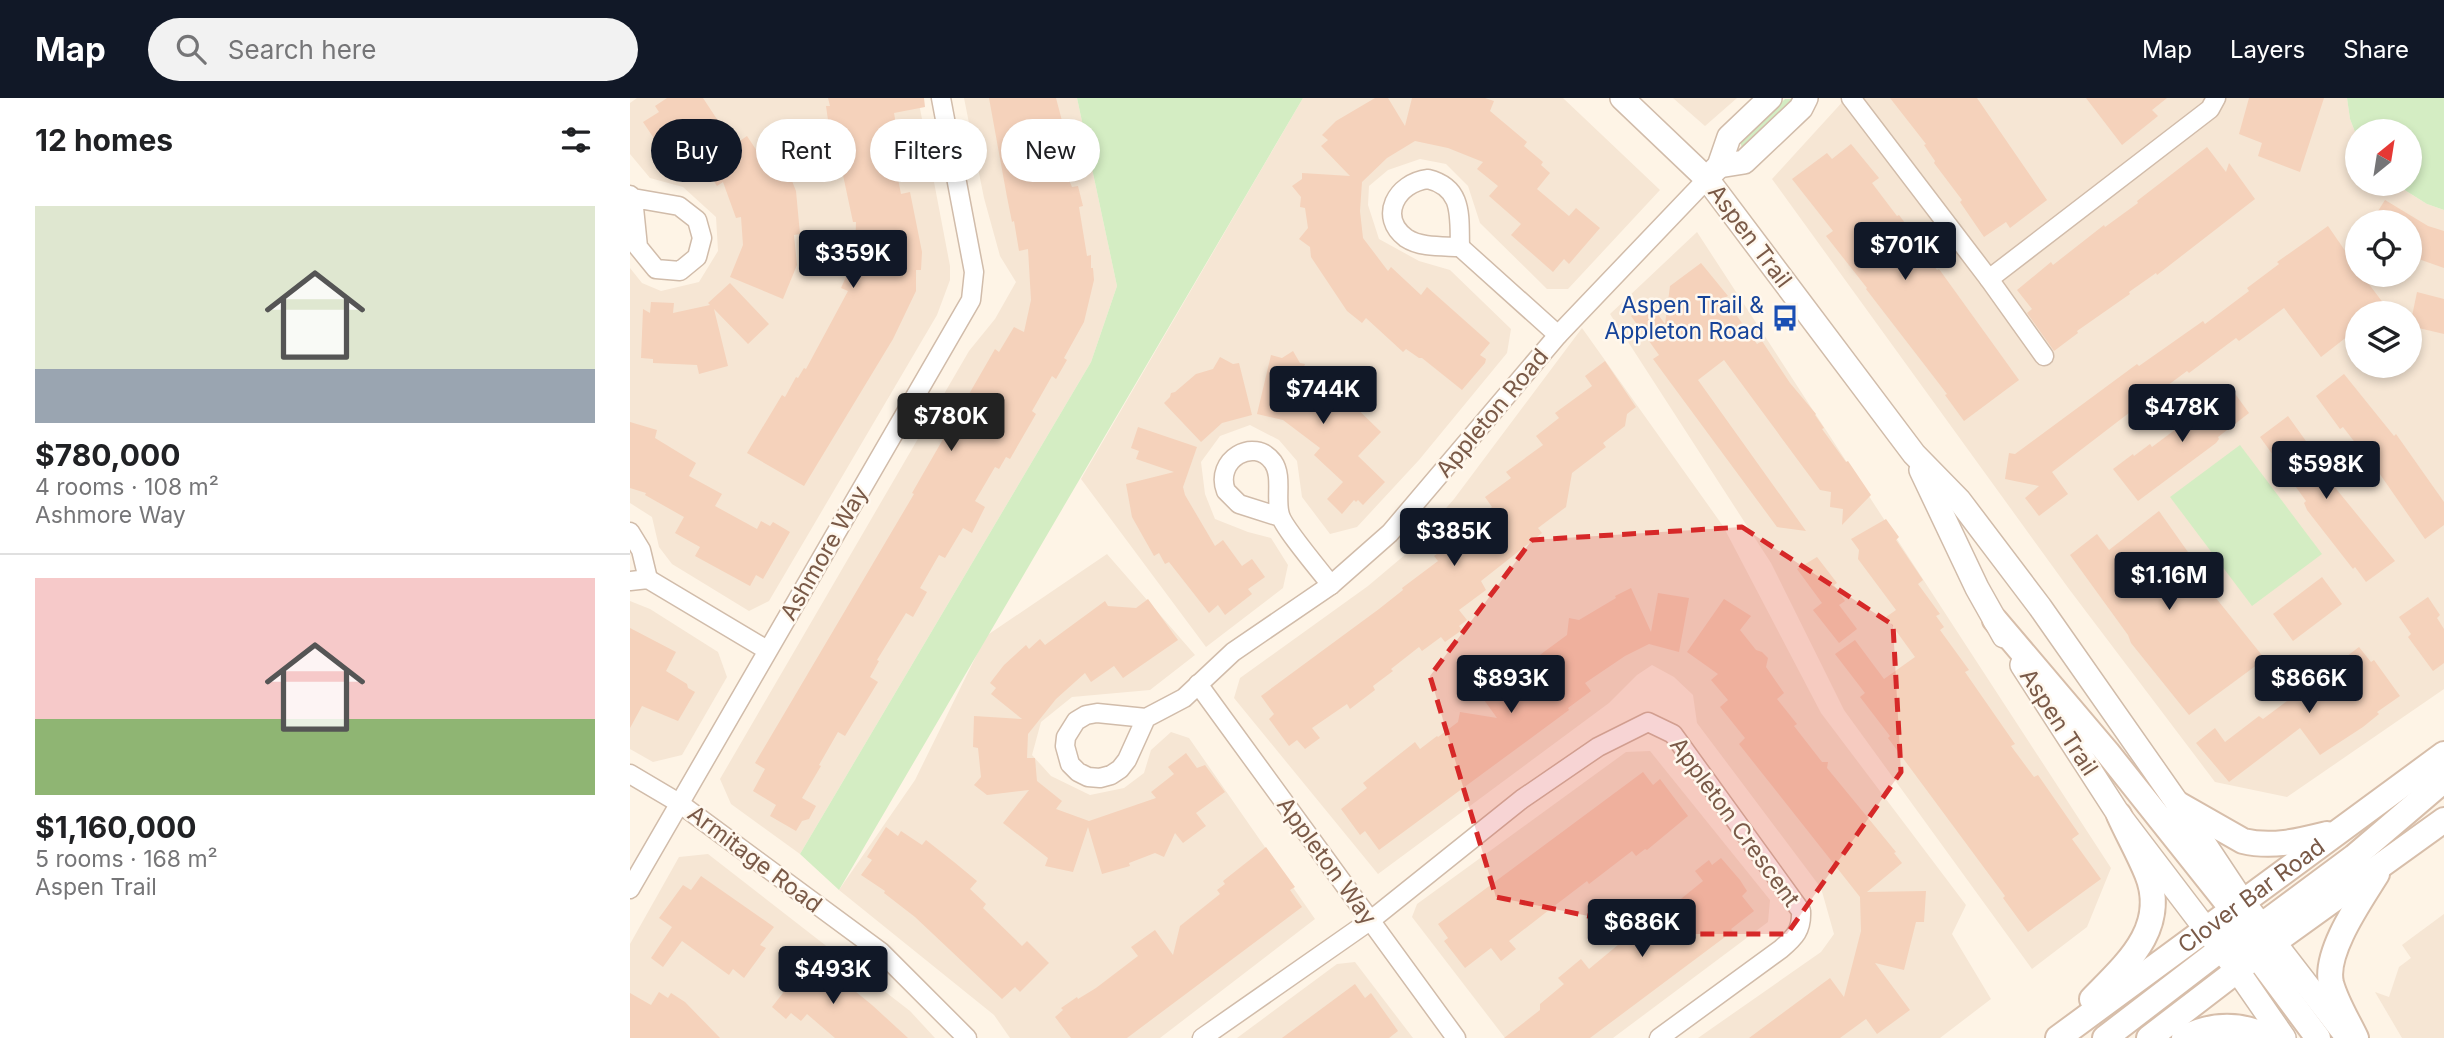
<!DOCTYPE html>
<meta charset="utf-8">
<style>
:root{--surface:#fff;--page:#f2f2f2;--text:#202124;--muted:#757577;--line:#e0e0e0;--accent:#111827}
body{margin:0;font-family:Inter,sans-serif;background:var(--page);color:var(--text);height:100vh;display:flex;flex-direction:column;font-size:26px;white-space:nowrap}
*{box-sizing:border-box;margin:0}
p{font-size:23px;color:var(--muted)}
.icon{flex:none;width:38px;height:38px;fill:none;stroke:currentColor;stroke-width:2;stroke-linecap:round;stroke-linejoin:round}
.map{position:relative;flex:1;overflow:hidden}
.sheet{display:flex;flex-direction:column;background:var(--surface);width:630px}
.sheet>*{flex:none}
.hud{position:absolute;left:21px;top:21px;width:665px;height:63px;display:flex;gap:14px}
.needle{width:46px;rotate:30deg}
.buttons{position:absolute;left:1715px;top:21px;display:grid;gap:14px}
.buttons a{display:grid;place-items:center;width:77px;height:77px;border-radius:50%;background:var(--surface);box-shadow:0 4px 10px #0003;font-size:35px}
.price{position:absolute;translate:-50% -60px;padding:0 16px;border-radius:7px;background:var(--accent);color:#fff;font-size:23px;line-height:46px;filter:drop-shadow(0 2px 4px #0008)}
.price::after{content:'';position:absolute;left:50%;top:42px;width:21px;height:16px;margin-left:-10px;background:inherit;clip-path:polygon(0 0,100% 0,50% 100%)}
.price.on{background:#222;color:#fff}
ul{padding:0;list-style:none}
li{display:grid;align-content:center;gap:14px;height:371px;padding:0 35px}
li+li{border-top:2px solid var(--line)}
li span{display:grid;place-items:center;height:217px;border-radius:0px;color:#555}
li>.icon{margin-inline-start:auto}
span .icon{width:126px;height:126px;fill:#fffc;stroke-width:1}
li b{font-size:30px}
h2{display:flex;justify-content:space-between;align-items:center;height:84px;padding:0 35px;font-size:30px}
.pill{padding:0 24px;border-radius:32px;background:var(--surface);box-shadow:0 4px 10px #0003;font-size:24px;line-height:63px}
.pill.on{background:var(--accent);color:#fff}
header{display:flex;align-items:center;gap:42px;box-sizing:border-box;height:98px;padding:0 35px;background:var(--accent);color:#fff}
header strong{font-size:33px}
nav{display:flex;gap:38px;margin-inline-start:auto;font-size:24px}
.search{width:490px;height:63px;background:var(--page);display:flex;align-items:center;gap:18px;box-sizing:border-box;padding:0 24px;border-radius:38px;color:var(--muted);font-size:26px}
main{display:flex;flex:1;min-height:0}
.map>svg:first-child{display:block}
.residential{fill:#f6e6d4;fill-rule:evenodd}
.green{fill:#d4edc3}
.building{fill:#f5d2bb}
.lines{fill:none;stroke-linecap:round;stroke-linejoin:round}
.minor-casing{stroke:#d1bcaa;stroke-width:21}
.tertiary-casing{stroke:#d1bcaa;stroke-width:26}
.secondary-casing{stroke:#d7beaa;stroke-width:28}
.minor{stroke:#fff;stroke-width:18}
.tertiary{stroke:#fff;stroke-width:23}
.secondary{stroke:#fff;stroke-width:24}
.marked{fill:#d62828;fill-opacity:0.2;stroke:#d62828;stroke-width:5;stroke-dasharray:14 9;stroke-linejoin:round}
.labels{text-anchor:middle;dominant-baseline:central;stroke-width:5;stroke-linejoin:round;paint-order:stroke}
.street-label{font-size:23px;fill:#7a5a48;stroke:#fff8ee}
.transit-label{font-size:23px;fill:#164399;stroke:#fff8ee;text-anchor:end}
</style>
<header>
<strong>Map</strong>
<div class="search"><svg class="icon" aria-label="search" viewBox="0 0 24 24"><circle cx="10" cy="10" r="6"/><path d="M15 15l6 6"/></svg>Search here</div>
<nav><a>Map</a><a>Layers</a><a>Share</a></nav>
</header>
<main>
<section class="sheet">
<h2>12 homes<svg class="icon" aria-label="filters" viewBox="0 0 24 24"><path d="M4 7h16M4 17h16"/><circle cx="9" cy="7" r="2"/><circle cx="15" cy="17" r="2"/></svg></h2>
<ul>
<li><span style="background:linear-gradient(#dfe7d0 75%,#9aa5b1 0)"><svg class="icon" aria-label="home" viewBox="0 0 24 24"><path d="M3 11l9-7 9 7M6 9v11h12V9"/></svg></span><div><b>$780,000</b><p>4 rooms · 108 m²</p><p>Ashmore Way</p></div></li>
<li><span style="background:linear-gradient(#f6c9c9 65%,#8fb573 0)"><svg class="icon" aria-label="home" viewBox="0 0 24 24"><path d="M3 11l9-7 9 7M6 9v11h12V9"/></svg></span><div><b>$1,160,000</b><p>5 rooms · 168 m²</p><p>Aspen Trail</p></div></li>
</ul>
</section>
<div class="map">
<svg width="1814" height="940" viewBox="0 0 1814 940">
<rect width="100%" height="100%" fill="#fef4e6"/>
<g class="residential">
<path d="M7,0H288L320,168V182L307,217L139,503L119,513L42,466L29,449L22,419L0,405V170L12,185L31,193L69,184L88,153L86,119L53,89L20,80L0,56V5Z"/>
<path d="M334,0H447L487,188L461,264L170,756L101,706L90,681L339,253L365,221L386,184L370,158L354,100Z"/>
<path d="M673,0H933L1030,92L938,191H917L850,125L838,88L816,66L790,61L758,72L739,88L738,107L749,141L789,163L820,172L881,231L877,255L789,362L727,429L700,436L672,399L667,363L649,342L620,327L590,338L571,364L575,396L585,421L618,434L641,440L658,467L653,490L576,549L451,381Z"/>
<path d="M1043,0H1107L1075,28Z"/>
<path d="M1216,0H1717L1720,21L1727,39V86H1765L1797,106L1814,112V591L1657,699L1585,684L1439,491L1142,81ZM1727,124H1780V177H1727ZM1727,215H1780V268H1727Z"/>
<path d="M1067,134L1481,770L1457,829L1402,871L1214,612L1141,465L980,216Z"/>
<path d="M952,230L1093,428L1191,615L1336,807L1322,836L1361,901L1310,940H1068L1191,854L1204,836L1191,790L1067,625L1063,597L1044,579L1022,567L1007,577L979,605L748,776L604,600L610,580L738,488L776,456L824,401Z"/>
<path d="M477,456L565,557L520,592L442,599L411,624L402,657L421,678L460,697L494,690L514,675L521,652L541,634L559,640L685,821L530,940H380L364,917L209,792L285,682L356,538Z"/>
<path d="M0,503L20,511L88,554L97,579L52,657L23,664L0,651Z"/>
<path d="M1020,653L1140,802L1138,824L983,940H875L782,819L787,806L996,654Z"/>
<path d="M78,756L280,913L305,940H0V846L49,759Z"/>
<path d="M1814,816V940H1772L1745,894L1759,899L1769,869L1781,860L1772,847Z"/>
<path d="M725,864L783,940H607L707,866Z"/>
</g>
<g class="green">
<path d="M447,0H673L209,792L170,756L461,264L487,188Z"/>
<path d="M1717,0H1814V112L1797,106L1765,86H1780V33H1727V39L1720,21Z"/>
<path d="M1155,1H1161V6L1114,51L1112,50L1110,43Z"/>
<path d="M1610,347L1692,456L1622,508L1540,399Z"/>
</g>
<g class="building">
<path d="M37,0H73L104,47L117,38L141,74L151,70L156,84L162,83L166,93L170,136L164,137L167,167L153,201L100,179L113,147L111,119L106,120L93,84L87,88L68,58L50,71L32,46L29,48L13,24L29,14L25,8Z"/>
<path d="M198,0H294L295,9L264,15L269,43L261,45L271,96L280,94L292,154L291,172H286V193L263,241L174,388L117,355L152,297L155,299L166,279L168,280L174,270L176,271L218,193L211,190L225,159L226,124H223L207,49L202,50L196,8H200Z"/>
<path d="M359,0H426L436,38L430,39L438,80L442,89L448,88L453,108L449,109L457,158L461,157V170H463L464,182L454,224L434,260L437,262L426,281L422,278L402,313L406,316L380,361L376,359L369,371L365,369L345,403L355,409L342,435L333,430L315,460L309,457L290,490L297,494L283,519L276,515L247,562L249,563L240,579L248,584L215,638L208,634L189,667L191,668L172,700L186,708L179,721L172,723L166,733L140,718L146,707L123,693L135,671L125,665L284,396L282,395L365,251L369,254L384,229L394,234L401,202L398,151L389,153L384,123L382,124L377,99Z"/>
<path d="M745,0H758L775,28L782,0H855L864,3L860,13L897,44L894,48L913,64L911,67L920,75L907,91L939,118L946,110L970,130L939,166L934,161L923,174L881,137L891,126L859,98L868,88L847,71L853,64L818,50L785,43L757,60L732,84L730,113L733,140L758,173L761,169L791,197L797,189L860,245L850,257L856,261L855,265L832,292L792,260H789L776,251L773,254L736,220L732,225L717,213L681,159L680,149L669,141L678,130L675,110L670,109L671,99L662,88L672,81V75L720,78L691,48L698,42L692,37L706,23Z"/>
<path d="M1260,0H1347L1417,102L1380,130L1376,124L1354,139L1330,104L1332,102L1304,65L1305,63L1294,47L1296,46Z"/>
<path d="M1456,0H1537L1522,12L1528,18L1492,47Z"/>
<path d="M1619,0H1694L1670,74L1628,58L1632,45L1609,36Z"/>
<path d="M1221,46L1249,80L1242,85L1267,118L1269,117L1284,137L1282,138L1307,172L1309,171L1389,282L1334,323L1315,297L1317,296L1236,191L1237,190L1196,138L1203,133L1162,81L1197,55L1202,61Z"/>
<path d="M1577,49L1596,74L1599,65L1625,101L1527,177L1526,175L1499,194L1500,196L1447,233L1448,235L1424,253L1397,215L1402,211L1387,192L1421,164L1423,167L1474,127L1475,129L1508,105L1507,103Z"/>
<path d="M1755,102L1798,128L1814,133V170L1780,158V124H1741Z"/>
<path d="M1698,128L1727,170V177H1732L1754,206L1741,215H1727V231L1691,259L1654,210L1609,243L1606,240L1559,275L1557,273L1526,296L1525,295L1422,374L1438,396L1409,418L1395,400L1409,388L1375,381L1379,355L1385,356L1507,266L1509,268L1573,223L1575,226L1619,193L1617,190L1649,166L1647,164Z"/>
<path d="M1071,165L1098,198L1094,200L1127,246L1132,243L1160,285L1186,316L1185,317L1194,330L1192,331L1216,364L1218,363L1241,397L1212,427L1213,411L1200,409L1201,394L1190,392L1094,262L1068,282L1176,433L1147,429L1023,261L1029,257L1001,218L1019,204L1035,226L1040,188Z"/>
<path d="M100,185L139,226L118,246L84,211L98,268L69,276L67,267L23,265V261L11,260L13,211L20,215L21,204L44,205L43,215L80,207L78,205Z"/>
<path d="M1787,194L1814,201V236L1780,228Z"/>
<path d="M663,253L670,265L675,266L674,269L703,290L704,288L751,334L728,358L755,384L733,407L728,402L726,404L724,402L712,416L697,401L713,384L684,357L690,350L653,322L627,316L641,257L652,260Z"/>
<path d="M590,259L603,266L609,265L622,317L592,325L571,344L534,305L540,299L541,295L545,294L566,276L583,271Z"/>
<path d="M975,263L1006,309L997,316L995,328L973,345L976,349L942,375L936,409L908,430L912,435L851,483L856,492L829,512L837,522L829,528L832,532L815,544L811,539L792,553L789,549L761,571L763,573L743,588L745,592L720,611L717,606L682,630L690,640L675,651L667,642L659,648L639,621L644,616L631,598L749,511L773,492L772,490L808,463L804,458L830,439L826,434L862,409L855,399L881,380L876,374L913,347L906,338L929,320L925,315L962,288L955,278Z"/>
<path d="M1714,276L1764,338L1766,336L1814,404V427L1795,441L1738,359L1737,360L1713,329L1710,331L1686,298Z"/>
<path d="M1598,286L1619,315L1588,339L1589,341L1586,345L1508,403L1483,371L1503,356L1504,358L1520,346L1522,349L1566,316L1565,314L1580,302L1579,300Z"/>
<path d="M1658,318L1706,385L1703,387L1765,463L1736,484L1725,469L1723,471L1677,412L1674,405L1676,403L1630,339Z"/>
<path d="M0,324L27,332L25,340L66,365L59,378L92,396L85,408L127,431L131,423L140,428L143,424L160,434L133,481L126,477L120,488L65,458L70,449L45,435L54,419L15,397L16,395L0,390Z"/>
<path d="M508,329L567,349L553,389L555,397L585,448L593,442L612,468L622,461L635,479L618,491L622,496L595,517L588,507L579,515L539,464L535,466L529,455L524,458L502,419L496,386L544,374L506,361L509,353L501,350Z"/>
<path d="M1529,413L1577,481L1573,484L1635,561L1559,617L1501,545L1498,537L1440,457L1467,436L1479,452Z"/>
<path d="M1256,421L1269,439L1266,442L1293,482L1288,486L1310,516L1306,518L1314,529L1310,532L1339,572L1335,574L1385,646L1381,648L1404,679L1408,677L1449,736L1442,741L1471,781L1398,834L1373,800L1375,798L1258,640L1260,638L1230,599L1235,595L1205,556L1225,542L1254,581L1285,559L1256,519L1266,512L1228,461L1229,452L1221,441Z"/>
<path d="M1187,459L1207,485L1204,487L1215,503L1209,507L1227,531L1209,545L1183,512L1192,505L1167,471Z"/>
<path d="M1692,479L1712,506L1663,543L1643,516Z"/>
<path d="M1001,490L1021,534L1028,495L1059,500L1049,554L1019,546L995,558L955,585L961,593L938,610L939,612L749,752L735,733L730,737L711,711L737,690L733,685L785,644L790,651L807,638L808,639L828,624L830,614L867,620L852,599L889,573L886,569L901,559L903,562L937,537L939,520L949,522L986,500L985,498Z"/>
<path d="M1798,499L1810,517L1807,520L1814,531V565L1803,573L1778,539L1781,536L1769,519Z"/>
<path d="M518,501L548,542L493,580L484,568L461,584L455,575L426,601L398,636L397,660H405L407,683L432,703L426,711L459,723L526,700L521,694L544,676L538,669L556,655L567,670L575,667L595,694L566,715L576,728L553,745L545,735L534,759L525,755L499,765L500,768L472,776L458,729L443,774L415,768L418,760L373,725L399,692L357,697L344,687L351,679L348,650L343,649L344,618L392,621L361,596L366,590L360,585L374,567L396,547L399,551L410,541L415,547L475,503L478,508L506,510Z"/>
<path d="M1094,501L1121,518L1110,532L1126,552L1132,554L1138,560L1136,569L1154,595L1147,601L1167,626L1164,628L1192,664H1198L1197,670L1266,754L1264,755L1272,765L1237,794L1296,793L1294,824H1286L1274,872L1245,865L1280,912L1247,936L1236,921L1210,940H1119L1200,880L1214,899L1231,833L1230,799L1109,646L1115,640L1090,609L1098,602L1081,582L1088,576L1057,554Z"/>
<path d="M0,530L46,554L36,573L57,586L58,590L65,594L48,623L12,608L0,630Z"/>
<path d="M1729,549L1741,564L1744,562L1770,598L1747,614L1749,616L1733,629L1690,657L1670,630L1599,684L1566,645L1585,630L1595,644L1629,618L1633,621Z"/>
<path d="M1013,674L1023,687L1030,681L1058,718L1017,752L1015,751L1006,758L1002,753L959,786L957,783L919,812L879,843L886,851L871,863L861,850L835,870L814,843L818,840L808,826Z"/>
<path d="M256,729L268,738L271,733L292,747L296,742L324,764L347,783L340,791L356,806L353,810L392,848L397,843L419,865L390,894L385,889L372,901L285,819L254,795L255,793L231,777L242,762L237,759Z"/>
<path d="M636,749L665,789L660,792L672,809L497,940H441L425,919L433,912L431,910L447,899L448,901L466,890L508,858L501,849L525,832L543,857L550,828L590,796L587,792L595,786L593,783Z"/>
<path d="M1091,760L1110,782L1117,793L1112,798L1124,813L1101,831L1103,833L960,940H874L910,912V906L934,886L928,880L951,861L959,871L1030,812L1031,813L1039,807L1041,809L1073,783L1065,773L1079,762L1082,767Z"/>
<path d="M71,778L144,829L130,847L136,850L114,880L103,871L99,877L52,843L33,869L21,860L42,829L29,820L53,787L61,792Z"/>
<path d="M182,858L242,907L278,940H205L177,916L171,923L161,915L156,921L142,909Z"/>
<path d="M725,886L735,900L741,895L768,933L759,940H652Z"/>
<path d="M29,894L38,900L41,895L55,904L90,940H0V895L21,907Z"/>
</g>
<g class="lines">
<g class="minor-casing">
<g id="minor">
<path d="M1221,0L1359,181L1414,258"/>
<path d="M798,81C834,90 829,119 830,149C813,148 791,150 776,140C748,119 766,85 798,81Z"/>
<path d="M0,97L3,100L8,149L26,171L50,173L67,159L72,140L67,122L49,108L3,100"/>
<path d="M830,149L928,237"/>
<path d="M1359,181L1580,11L1586,0"/>
<path d="M650,419L609,406L596,393C584,362 624,338 643,364C653,378 645,401 650,417C653,429 691,474 701,487"/>
<path d="M0,434L11,452L18,481"/>
<path d="M0,483L18,481L137,552"/>
<path d="M568,586L826,940"/>
<path d="M516,620L497,662L490,671L481,677L470,680L458,679L448,674L440,666L435,648L436,639L446,623L456,617L467,615L516,620L554,600L603,554L701,487L760,435L928,237L1077,81"/>
<path d="M0,676L49,705L251,854L337,940"/>
<path d="M0,791L341,202L344,174L311,0"/>
<path d="M572,940L741,822L892,701L968,649L1018,624L1043,636L1171,813C1172,832 1165,839 1151,851L1029,940"/>
</g>
</g>
<g class="tertiary-casing">
<g id="tertiary">
<path d="M992,0L1077,81L1284,356L1329,402L1410,509L1548,706L1613,804L1718,940"/>
<path d="M1089,68L1114,64L1171,10L1176,0"/>
<path d="M1081,76L1089,68L1099,39L1140,0"/>
<path d="M1291,372L1347,490L1374,538"/>
<path d="M1392,567L1489,717L1607,872L1654,940"/>
</g>
</g>
<g class="secondary-casing">
<g id="secondary">
<path d="M1365,522L1477,654L1610,821L1624,834L1643,845"/>
<path d="M1548,706L1613,743C1642,750 1669,743 1697,736"/>
<path d="M1613,845L1631,828L1724,759L1814,682"/>
<path d="M1615,847L1627,858L1688,940"/>
<path d="M1462,901C1495,867 1539,830 1517,776C1509,756 1498,737 1489,717"/>
<path id="s1" d="M1428,940L1814,656"/>
<path d="M1475,940L1595,848L1603,839L1610,819"/>
<path d="M1519,940L1643,845L1814,722"/>
<path d="M1554,940C1582,925 1612,925 1640,940"/>
<path d="M1726,940C1718,923 1706,904 1701,885C1694,854 1731,802 1747,776"/>
</g>
</g>
<use href="#minor" class="minor"/>
<use href="#tertiary" class="tertiary"/>
<use href="#secondary" class="secondary"/>
</g>
<path class="marked" d="M1112,429L1263,527L1271,674L1157,836H1046L866,799L800,578L902,442Z"/>
<defs>
<g id="bus-bare" transform="scale(2.1)"><path d="M-5-6H5V4H4V6H2V4H-2V6H-4V4H-5ZM-3.5-4V0h7V-4ZM-3.5 1.2v1.5H-2V1.2ZM2 1.2v1.5H3.5V1.2Z" fill="#1a4fb4" stroke="#fff8ee" stroke-width="2.5" paint-order="stroke"/></g>
</defs>
<g fill-rule="evenodd">
<use href="#bus-bare" x="1155" y="220"/>
</g>
<g class="labels">
<g class="street-label">
<text transform="translate(1120 138) rotate(53)">Aspen Trail</text>
<text transform="translate(862 315) rotate(-50)">Appleton Road</text>
<text transform="translate(194 455) rotate(-60)">Ashmore Way</text>
<text transform="translate(1429 624) rotate(57)">Aspen Trail</text>
<text transform="translate(1105 724) rotate(54)">Appleton Crescent</text>
<text transform="translate(125 761) rotate(37)">Armitage Road</text>
<text transform="translate(697 763) rotate(54)">Appleton Way</text>
<text stroke="none"><textPath href="#s1" startOffset="240">Clover Bar Road</textPath></text>
</g>
<g class="transit-label">
<text x="1134" y="207">Aspen Trail &amp;<tspan x="1134" dy="26">Appleton Road</tspan></text>
</g>
</g>
</svg>
<div class="buttons">
<a><svg class="needle" viewBox="-14 -14 28 28"><path d="M0-13l5 13h-10z" fill="#e53935"/><path d="M0 13l5-13h-10z" fill="#757577"/></svg></a>
<a><svg class="icon" aria-label="locate" viewBox="0 0 24 24"><circle cx="12" cy="12" r="6"/><path d="M12 2v4M12 18v4M2 12h4M18 12h4"/></svg></a>
<a><svg class="icon" aria-label="layers" viewBox="0 0 24 24"><path d="M12 4l9 5-9 5-9-5zM3 14l9 5 9-5"/></svg></a>
</div>
<b class="price" style="left:1275px;top:184px">$701K</b>
<b class="price" style="left:223px;top:192px">$359K</b>
<b class="price" style="left:693px;top:328px">$744K</b>
<b class="price" style="left:1552px;top:346px">$478K</b>
<b class="price on" style="left:321px;top:355px">$780K</b>
<b class="price" style="left:1696px;top:403px">$598K</b>
<b class="price" style="left:824px;top:470px">$385K</b>
<b class="price" style="left:1539px;top:514px">$1.16M</b>
<b class="price" style="left:881px;top:617px">$893K</b>
<b class="price" style="left:1679px;top:617px">$866K</b>
<b class="price" style="left:1012px;top:861px">$686K</b>
<b class="price" style="left:203px;top:908px">$493K</b>
<div class="hud">
<a class="pill on">Buy</a>
<a class="pill">Rent</a>
<a class="pill">Filters</a>
<a class="pill">New</a>
</div>
</div>
</main>
